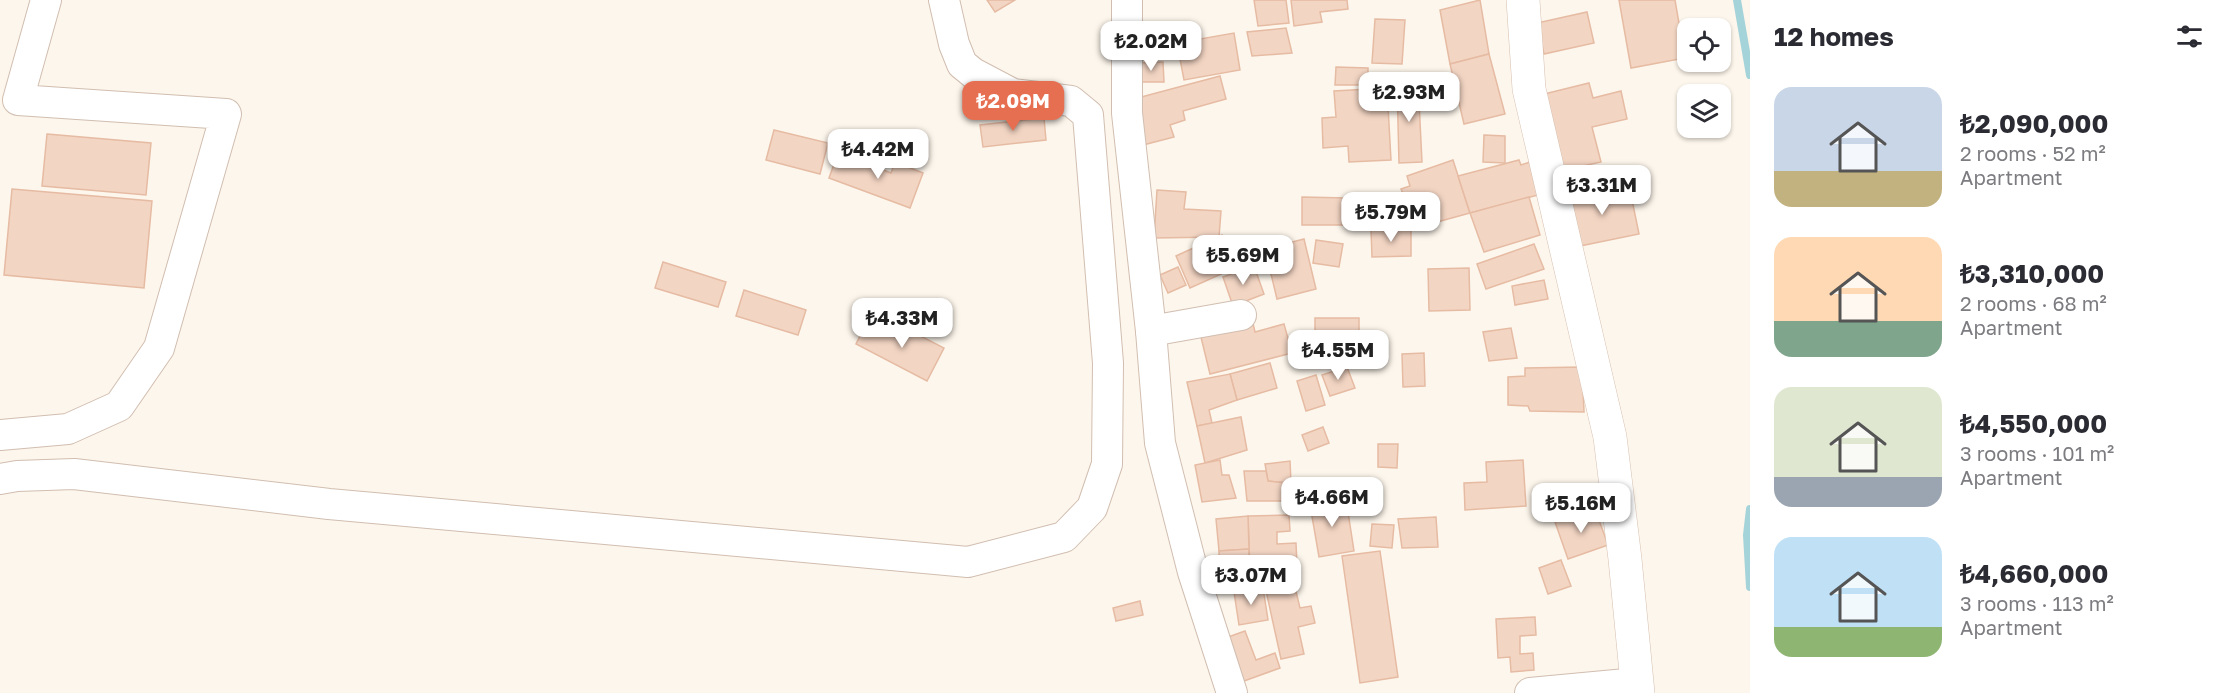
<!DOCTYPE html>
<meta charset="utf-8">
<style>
:root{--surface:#fff;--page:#f2f2f3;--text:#2b2b33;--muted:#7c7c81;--accent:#e76f51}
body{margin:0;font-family:"Golos Text",sans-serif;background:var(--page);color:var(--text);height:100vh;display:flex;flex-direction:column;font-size:22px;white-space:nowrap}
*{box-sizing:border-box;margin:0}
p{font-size:20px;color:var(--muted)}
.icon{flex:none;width:33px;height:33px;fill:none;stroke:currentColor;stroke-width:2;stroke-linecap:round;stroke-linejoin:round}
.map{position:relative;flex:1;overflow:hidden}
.sheet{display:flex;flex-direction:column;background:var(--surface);width:480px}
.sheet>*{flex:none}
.fabs{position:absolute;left:1677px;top:18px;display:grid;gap:12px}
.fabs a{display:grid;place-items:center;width:54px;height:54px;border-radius:12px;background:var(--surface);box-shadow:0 2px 4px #0004;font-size:30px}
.price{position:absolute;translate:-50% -51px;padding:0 14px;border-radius:12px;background:#fff;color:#222;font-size:20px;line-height:39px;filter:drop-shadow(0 2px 3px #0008)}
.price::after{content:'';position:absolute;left:50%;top:36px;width:18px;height:14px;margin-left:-9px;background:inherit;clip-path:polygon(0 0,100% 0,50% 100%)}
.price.active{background:var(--accent);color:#fff}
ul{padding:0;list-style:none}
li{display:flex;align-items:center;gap:18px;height:150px;padding:0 24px}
li span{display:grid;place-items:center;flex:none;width:168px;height:120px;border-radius:18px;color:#555}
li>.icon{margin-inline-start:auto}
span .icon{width:72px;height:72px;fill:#fffc;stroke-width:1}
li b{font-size:26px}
h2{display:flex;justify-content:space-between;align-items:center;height:72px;padding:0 24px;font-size:26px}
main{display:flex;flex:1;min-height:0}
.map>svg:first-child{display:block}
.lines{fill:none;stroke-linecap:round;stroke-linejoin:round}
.stream{stroke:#a5d3da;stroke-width:8}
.building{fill:#f3d5c3;stroke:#e6bba3;stroke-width:1.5}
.street-casing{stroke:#d1beb0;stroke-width:32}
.secondary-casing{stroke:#d6c0b0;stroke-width:34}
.street{stroke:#fff;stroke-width:30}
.secondary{stroke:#fff;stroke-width:33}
</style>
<main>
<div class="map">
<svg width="1750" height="693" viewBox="0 0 1750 693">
<rect width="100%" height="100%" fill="#fdf6ec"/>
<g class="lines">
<g class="stream">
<path d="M1737,0L1750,75"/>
<path d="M1750,509L1747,535L1750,587"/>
</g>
</g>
<g class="building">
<path d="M987,0H1015L995,12Z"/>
<path d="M1254,0H1286L1289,23L1258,26Z"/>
<path d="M1291,0H1347L1348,9L1320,12L1322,22L1294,26Z"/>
<path d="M1480,0L1489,54L1450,64L1440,10Z"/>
<path d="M1619,0H1675L1685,58L1631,68Z"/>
<path d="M1587,12L1594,43L1544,54L1537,23Z"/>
<path d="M1375,19L1405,20L1402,64L1372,63Z"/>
<path d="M1286,28L1292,53L1252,56L1247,32Z"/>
<path d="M1234,33L1240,70L1184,80L1177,43Z"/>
<path d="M1489,54L1505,114L1464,124L1450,64Z"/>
<path d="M1163,62L1164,82H1139L1138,63Z"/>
<path d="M1336,67L1368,68V85H1335Z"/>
<path d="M1220,76L1226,99L1183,111L1185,120L1170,125L1174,137L1143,145L1130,100Z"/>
<path d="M1418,81L1422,162L1399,163L1397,83Z"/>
<path d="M1589,83L1593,98L1621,91L1627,119L1592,127L1601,162L1578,167L1582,182L1562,187L1540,95Z"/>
<path d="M1387,88L1391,160L1349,162L1348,146L1323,148L1322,118L1336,117L1334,91Z"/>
<path d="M1044,118L1046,140L983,147L980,125Z"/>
<path d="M774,130L828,143L820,174L766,160Z"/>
<path d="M47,134L151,143L146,195L42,186Z"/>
<path d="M1484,135L1505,136V163L1483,162Z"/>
<path d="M838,153L891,173L895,162L923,173L910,208L829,178Z"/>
<path d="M1453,160L1470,213L1426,225L1420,214L1413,218L1401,189L1410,186L1407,176Z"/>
<path d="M1519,160L1521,165L1530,162L1538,195L1470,213L1458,176Z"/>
<path d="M1629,185L1639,234L1575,247L1565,198Z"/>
<path d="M12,189L152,201L144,288L4,275Z"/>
<path d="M1157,190L1186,192L1184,209L1221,211L1219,237L1154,238Z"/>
<path d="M1302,197L1347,198V225H1302Z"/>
<path d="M1529,197L1540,235L1484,252L1470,213Z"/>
<path d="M1411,229V256L1372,257L1371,230Z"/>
<path d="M1222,235L1237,267L1190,288L1176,256Z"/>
<path d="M1304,239L1316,289L1277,299L1265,249Z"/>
<path d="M1316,240L1343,244L1339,267L1313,263Z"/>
<path d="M1534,244L1544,269L1486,289L1477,264Z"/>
<path d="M663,262L726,282L718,307L655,288Z"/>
<path d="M1254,266L1264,294L1233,306L1223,277Z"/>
<path d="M1178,267L1186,285L1168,293L1160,275Z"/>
<path d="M1469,268L1470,310L1429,311L1428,269Z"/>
<path d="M1544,280L1548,299L1515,305L1512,286Z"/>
<path d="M744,290L806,310L798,335L736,316Z"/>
<path d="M1251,315L1255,332L1284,324L1292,353L1210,374L1199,329Z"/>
<rect x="1315" y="318" width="44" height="39"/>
<path d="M868,320L904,339L909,330L944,348L927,381L856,344Z"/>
<path d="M1511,328L1517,358L1489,361L1483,332Z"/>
<path d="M1424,353L1425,386L1403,387L1402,354Z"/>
<path d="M1270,363L1277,388L1237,400L1230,374Z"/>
<path d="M1347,367L1355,388L1330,396L1322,375Z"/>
<path d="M1582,367L1584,412L1530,411L1528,406L1508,405V377L1525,376V368Z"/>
<path d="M1230,374L1237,400L1209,410L1212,423L1197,426L1187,382Z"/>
<path d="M1316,375L1325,405L1306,411L1297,381Z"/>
<path d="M1241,417L1247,450L1205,463L1197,426Z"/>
<path d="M1323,427L1329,443L1308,451L1302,435Z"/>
<path d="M1378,444H1398L1397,468L1378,467Z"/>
<path d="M1220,460L1222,475H1229L1236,498L1202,502L1195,465Z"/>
<path d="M1523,460L1526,506L1465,510L1464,483L1487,482L1486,462Z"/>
<path d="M1290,461L1291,483L1268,481L1265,464Z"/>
<path d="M1244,471H1266L1268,481L1286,483L1284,501H1247Z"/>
<path d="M1346,499L1354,551L1319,557L1310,505Z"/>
<path d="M1595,509L1608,545L1568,559L1555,522Z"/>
<path d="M1289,515L1290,531L1277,532V544L1296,543L1297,566L1272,567V570L1250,571L1248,516Z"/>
<path d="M1248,516L1249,549L1219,551L1216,519Z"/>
<path d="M1436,517L1438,547L1402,548L1398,519Z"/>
<path d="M1372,524L1394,525L1392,548L1370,546Z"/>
<path d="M1249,549L1248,578L1220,582L1219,551Z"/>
<path d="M1380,551L1398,677L1360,683L1342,556Z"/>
<path d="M1561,560L1571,586L1548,594L1539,568Z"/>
<path d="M1291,571L1300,608L1311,606L1315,623L1298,627L1304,654L1281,659L1263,577Z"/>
<path d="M1263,588L1268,620L1239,625L1234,592Z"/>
<path d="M1140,601L1143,615L1116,621L1113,608Z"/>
<path d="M1535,617L1536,635L1520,636V654L1533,653L1534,670L1511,672L1510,657L1498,658L1496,619Z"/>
<path d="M1245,631L1256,660L1275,653L1280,668L1233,685L1217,641Z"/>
</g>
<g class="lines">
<g class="street-casing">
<g id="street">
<path d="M1127,0V113L1151,331L1160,443L1193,572L1232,693"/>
<path d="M1151,331L1241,315"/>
<path d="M0,435L68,429L119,406L159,348L226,114L18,100L46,0"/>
<path d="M0,479L17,476L74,474L329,504L968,562L1064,537L1092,508L1107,464L1108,363L1088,115L1071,101L1013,94L973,73L962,64L954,44L944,0"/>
<path d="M1530,693L1637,683"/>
</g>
</g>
<g class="secondary-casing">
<path id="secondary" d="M1523,0L1529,89L1610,437L1625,559L1638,693"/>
</g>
<use href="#street" class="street"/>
<use href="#secondary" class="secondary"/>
</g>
</svg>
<div class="fabs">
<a><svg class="icon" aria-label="locate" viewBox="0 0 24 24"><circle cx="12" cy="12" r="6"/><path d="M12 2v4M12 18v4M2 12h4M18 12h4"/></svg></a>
<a><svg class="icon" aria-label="layers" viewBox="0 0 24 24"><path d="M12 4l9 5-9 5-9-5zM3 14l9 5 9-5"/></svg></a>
</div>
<b class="price" style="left:1151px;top:72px">₺2.02M</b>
<b class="price" style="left:1409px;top:123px">₺2.93M</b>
<b class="price active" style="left:1013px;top:132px">₺2.09M</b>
<b class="price" style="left:878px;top:180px">₺4.42M</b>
<b class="price" style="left:1602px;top:216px">₺3.31M</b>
<b class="price" style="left:1391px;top:243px">₺5.79M</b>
<b class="price" style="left:1243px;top:286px">₺5.69M</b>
<b class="price" style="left:902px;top:349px">₺4.33M</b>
<b class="price" style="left:1338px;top:381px">₺4.55M</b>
<b class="price" style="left:1332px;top:528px">₺4.66M</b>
<b class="price" style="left:1581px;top:534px">₺5.16M</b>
<b class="price" style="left:1251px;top:606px">₺3.07M</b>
</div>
<section class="sheet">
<h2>12 homes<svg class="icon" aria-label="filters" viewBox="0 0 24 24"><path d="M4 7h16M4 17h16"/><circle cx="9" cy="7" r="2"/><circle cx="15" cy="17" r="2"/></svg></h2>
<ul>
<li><span style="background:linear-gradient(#c9d6e8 70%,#c2b280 0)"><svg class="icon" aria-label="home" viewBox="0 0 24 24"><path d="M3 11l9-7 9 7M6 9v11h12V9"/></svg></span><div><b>₺2,090,000</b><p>2 rooms · 52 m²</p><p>Apartment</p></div></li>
<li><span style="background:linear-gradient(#ffd9b3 70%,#7fa58c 0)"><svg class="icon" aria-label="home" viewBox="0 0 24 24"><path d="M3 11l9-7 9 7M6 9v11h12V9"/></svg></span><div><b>₺3,310,000</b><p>2 rooms · 68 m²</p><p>Apartment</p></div></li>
<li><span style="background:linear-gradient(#dfe7d0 75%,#9aa5b1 0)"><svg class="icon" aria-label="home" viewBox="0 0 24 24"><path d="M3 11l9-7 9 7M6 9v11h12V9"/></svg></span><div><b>₺4,550,000</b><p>3 rooms · 101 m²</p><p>Apartment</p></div></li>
<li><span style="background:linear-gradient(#bfe0f5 75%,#8fb573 0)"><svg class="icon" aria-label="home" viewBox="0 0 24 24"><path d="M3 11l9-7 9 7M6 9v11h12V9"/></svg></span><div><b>₺4,660,000</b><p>3 rooms · 113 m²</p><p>Apartment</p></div></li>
</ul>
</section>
</main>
